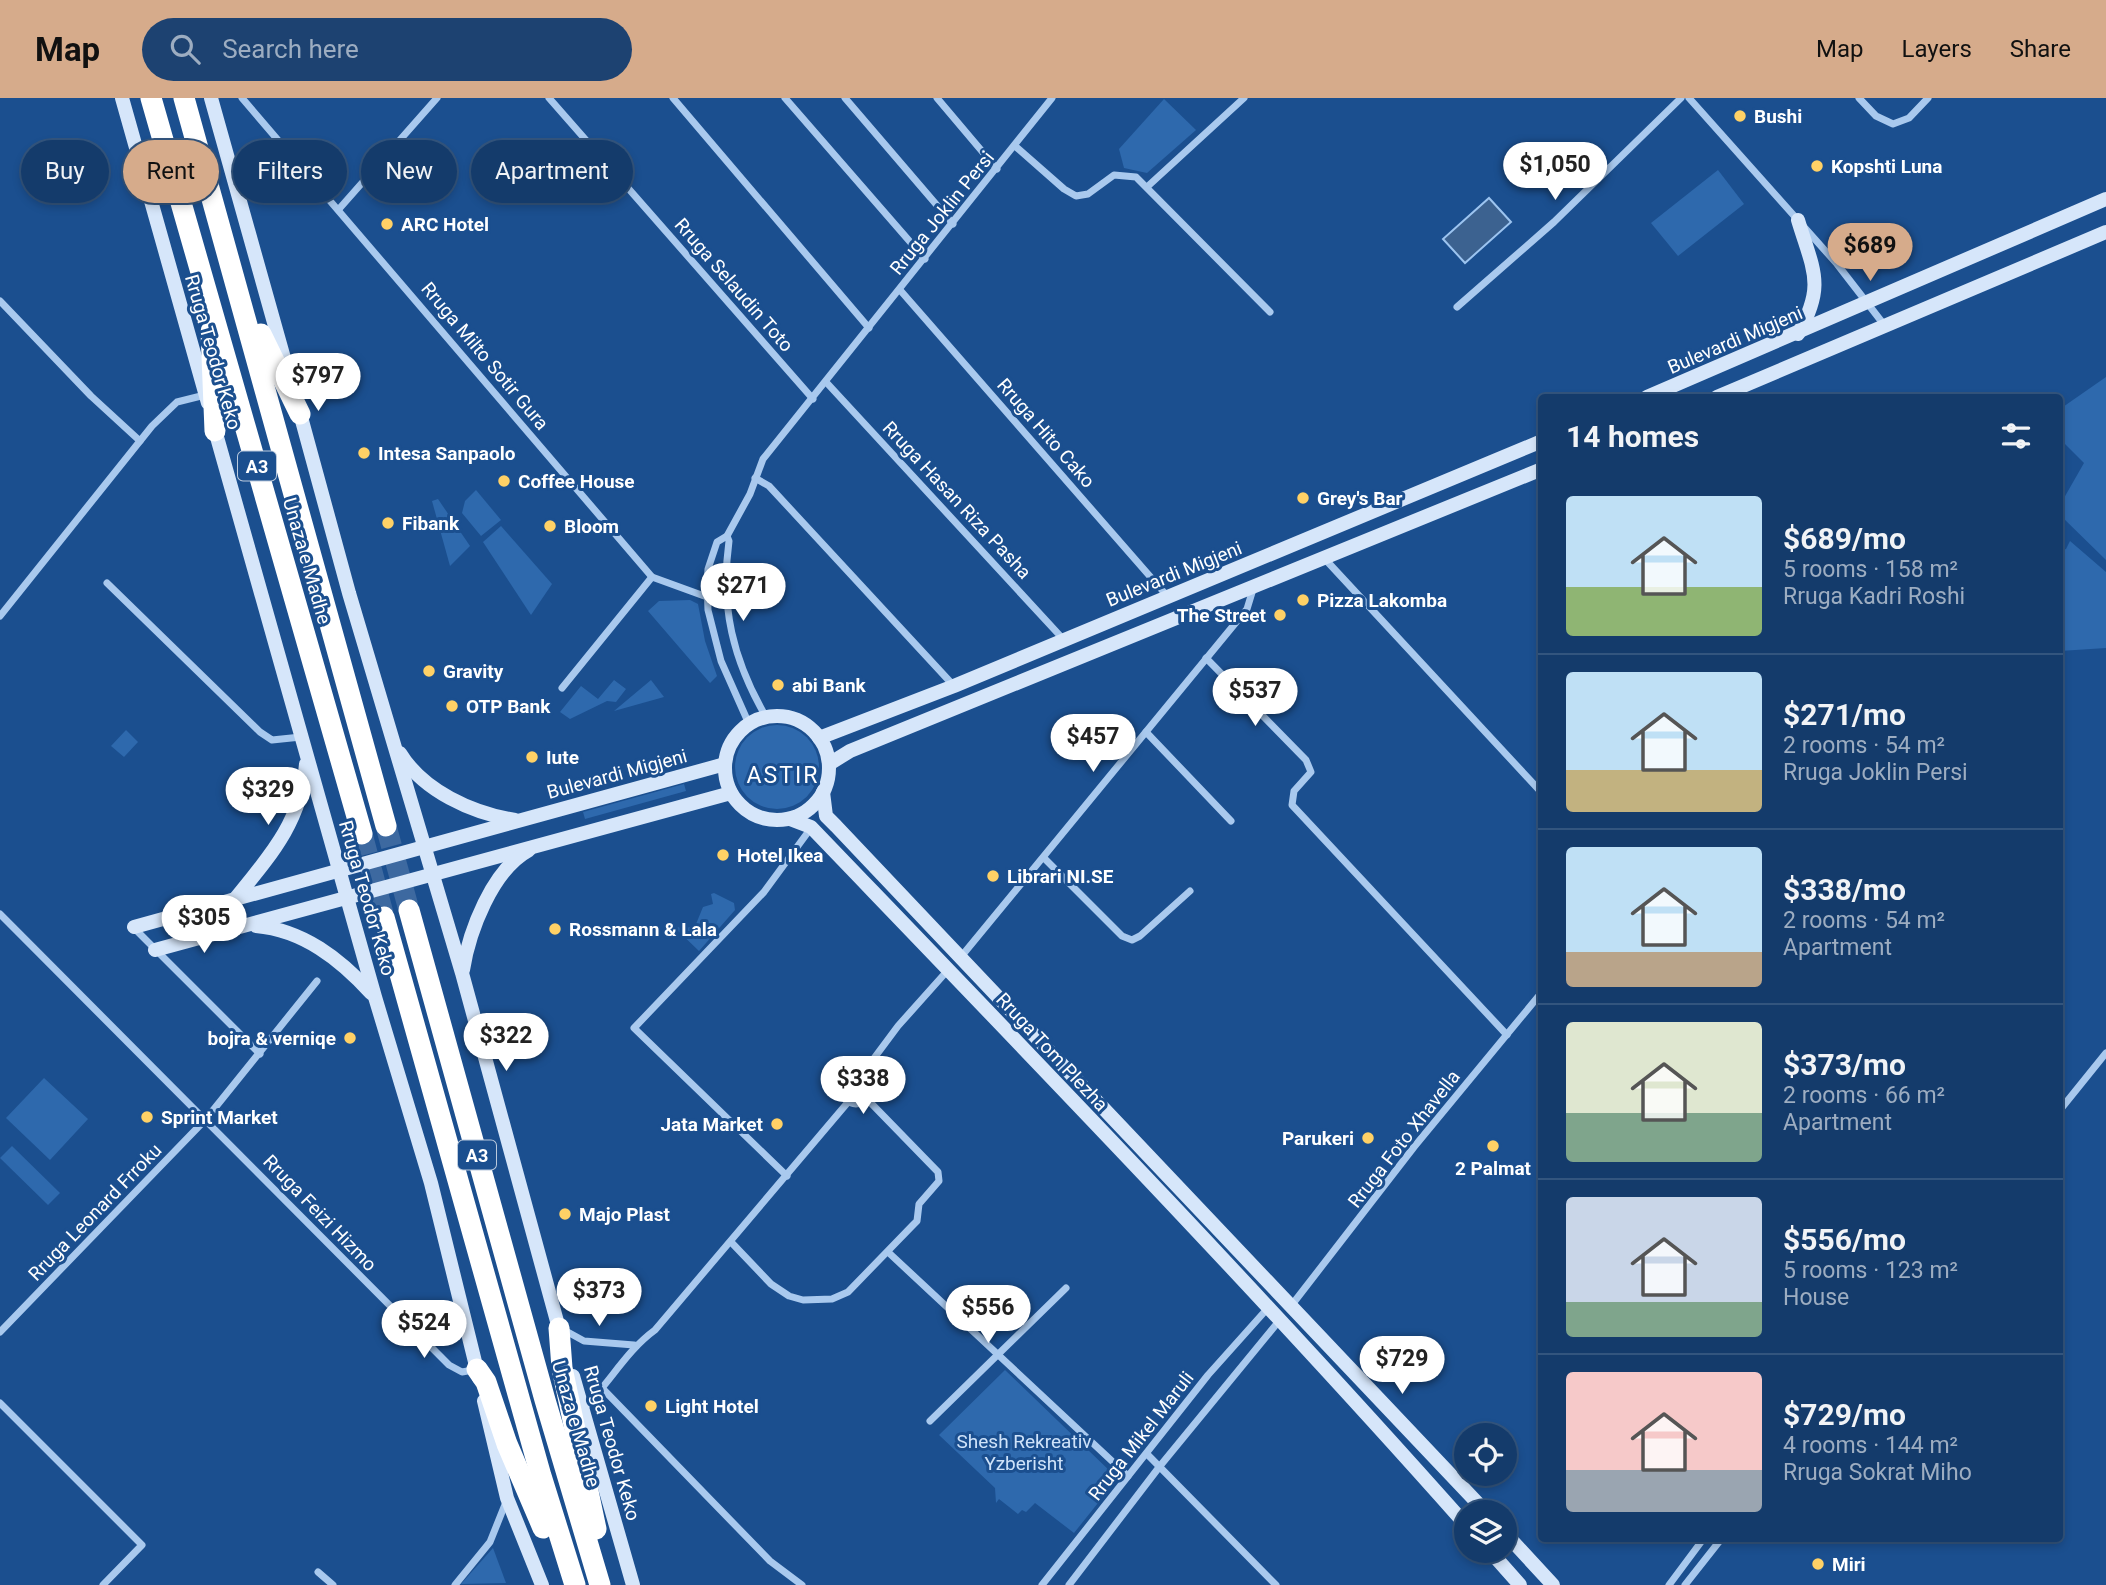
<!DOCTYPE html>
<meta charset="utf-8">
<style>
:root{--surface:#143b6b;--page:#1d4271;--text:#f1f3f6;--muted:#9dadc1;--line:#33557e;--accent:#d6ab8b}
body{margin:0;font-family:Roboto,sans-serif;background:var(--page);color:var(--text);height:100vh;display:flex;flex-direction:column;font-size:26px;white-space:nowrap}
*{box-sizing:border-box;margin:0}
p{font-size:23px;color:var(--muted)}
.icon{flex:none;width:38px;height:38px;fill:none;stroke:currentColor;stroke-width:2;stroke-linecap:round;stroke-linejoin:round}
.map{position:relative;flex:1;overflow:hidden}
.details{position:absolute;left:1538px;top:296px;width:525px;height:1148px;display:flex;flex-direction:column;background:var(--surface);border-radius:7px;box-shadow:0 4px 10px #0003,0 0 0 2px var(--line)}
.details>*{flex:none}
.top-card{position:absolute;left:21px;top:42px;width:665px;height:63px;display:flex;gap:14px}
.fabs{position:absolute;left:1454px;top:1325px;display:grid;gap:14px}
.fabs a{display:grid;place-items:center;width:63px;height:63px;border-radius:50%;background:var(--surface);box-shadow:0 4px 10px #0003,0 0 0 2px var(--line);font-size:35px}
.price{position:absolute;translate:-50% -60px;padding:0 16px;border-radius:24px;background:#fff;color:#222;font-size:23px;line-height:46px;filter:drop-shadow(0 2px 4px #0008)}
.price::after{content:'';position:absolute;left:50%;top:42px;width:21px;height:16px;margin-left:-10px;background:inherit;clip-path:polygon(0 0,100% 0,50% 100%)}
.price.current{background:var(--accent);color:#111}
ul{padding:0;list-style:none}
li{display:flex;align-items:center;gap:21px;height:175px;padding:0 28px}
li+li{border-top:2px solid var(--line)}
li span{display:grid;place-items:center;flex:none;width:196px;height:140px;border-radius:7px;color:#555}
li>.icon{margin-inline-start:auto}
span .icon{width:84px;height:84px;fill:#fffc;stroke-width:1}
li b{font-size:30px}
h2{display:flex;justify-content:space-between;align-items:center;height:84px;padding:0 28px;font-size:30px}
.pill{padding:0 24px;border-radius:32px;background:var(--surface);box-shadow:0 4px 10px #0003,0 0 0 2px var(--line);font-size:24px;line-height:63px}
.pill.current{background:var(--accent);color:#111}
header{display:flex;align-items:center;gap:42px;box-sizing:border-box;height:98px;padding:0 35px;background:var(--accent);color:#111}
header strong{font-size:33px}
nav{display:flex;gap:38px;margin-inline-start:auto;font-size:24px}
.search{width:490px;height:63px;background:var(--page);display:flex;align-items:center;gap:18px;box-sizing:border-box;padding:0 24px;border-radius:38px;color:var(--muted);font-size:26px}
.map>svg:first-child{display:block}
.green{fill:#2e69ad}
.water{fill:#3c6290;stroke:#9cc4f0;stroke-width:2}
.lines{fill:none;stroke-linecap:round;stroke-linejoin:round}
.highway-tunnel{stroke:#3d69a0;stroke-width:21;stroke-dasharray:21 10;stroke-linecap:butt}
.street{stroke:#a9c9ee;stroke-width:7}
.secondary{stroke:#d6e6fa;stroke-width:14}
.highway{stroke:#fff;stroke-width:21}
.poi-dot{fill:#ffd166;stroke:#1b4f8f;stroke-width:2.5}
.labels{text-anchor:middle;dominant-baseline:central;stroke-width:6;stroke-linejoin:round;paint-order:stroke}
.shield{fill:#1b4f8f;stroke:#bbcadd;stroke-width:2}
.shield-label{font-size:18px;font-weight:bold;fill:#fff}
.poi-label{font-size:19px;font-weight:bold;fill:#fff;stroke:#1b4f8f;text-anchor:start}
.street-label{font-size:19px;fill:#fff;stroke:#1b4f8f}
.park-label{font-size:19px;fill:#cfe3fa;stroke:#1b4f8f}
.quarter-label{font-size:23px;letter-spacing:2px;fill:#fff;stroke:#1b4f8f}
</style>
<header>
<strong>Map</strong>
<div class="search"><svg class="icon" aria-label="search" viewBox="0 0 24 24"><circle cx="10" cy="10" r="6"/><path d="M15 15l6 6"/></svg>Search here</div>
<nav><a>Map</a><a>Layers</a><a>Share</a></nav>
</header>
<div class="map">
<svg width="2106" height="1487" viewBox="0 0 2106 1487">
<rect width="100%" height="100%" fill="#1b4f8f"/>
<g class="green">
<path d="M1164,1L1196,32L1147,75L1124,70L1119,51Z"/>
<path d="M1718,72L1744,106L1678,158L1651,125Z"/>
<path d="M2106,279V462L2060,417V407L2084,365L2060,341V311Z"/>
<path d="M476,392L501,422L481,438L462,415L465,403Z"/>
<path d="M438,401L470,448L450,468L432,403Z"/>
<path d="M501,428L552,486L531,517L483,444Z"/>
<path d="M2070,443L2106,474V550L2060,553V453L2066,451Z"/>
<path d="M659,503L690,502L698,506L705,543L717,578L710,585L648,513Z"/>
<path d="M614,582L626,591L616,604L607,603L570,621L560,614L581,588L598,601Z"/>
<path d="M651,582L664,599L614,613Z"/>
<circle cx="777" cy="669" r="42"/>
<path d="M126,632L138,644L124,659L111,648Z"/>
<path d="M684,686L686,693L585,721L583,714Z"/>
<path d="M714,795L734,805L735,812L699,853L673,828L685,831L696,826L703,809L713,806L711,796Z"/>
<path d="M44,980L88,1021L50,1062L6,1020Z"/>
<path d="M12,1048L60,1095L48,1107L0,1060Z"/>
<path d="M1005,1272L1114,1377V1385L1074,1435L1035,1405L1026,1414L1022,1412L1018,1416L999,1401L996,1405L995,1390L939,1337Z"/>
<path d="M493,1450L506,1485L461,1486Z"/>
</g>
<path class="water" d="M1489,100L1511,124L1465,165L1443,141Z"/>
<g class="lines">
<g class="highway-tunnel">
<path d="M386,728L409,812"/>
<path d="M362,736L384,819"/>
</g>
<g class="street">
<path d="M242,0L652,479L707,499L725,498"/>
<path d="M549,0L813,301"/>
<path d="M673,0L869,230"/>
<path d="M785,0L925,161"/>
<path d="M845,0L953,126"/>
<path d="M937,0L997,71"/>
<path d="M1689,0L1837,166L1885,228"/>
<path d="M1859,0L1876,18L1893,26L1909,20L1928,0"/>
<path d="M1015,48L1064,91L1076,98L1088,96L1114,77L1136,79L1270,214"/>
<path d="M1147,89L1244,0"/>
<path d="M339,111L437,0"/>
<path d="M900,192L1168,499"/>
<path d="M0,203L91,298L140,343"/>
<path d="M1457,209L1554,124L1681,0"/>
<path d="M826,284L1064,542"/>
<path d="M755,380L769,388L954,588"/>
<path d="M727,438L729,443C720,509 733,562 766,619"/>
<path d="M1324,460L1542,695"/>
<path d="M107,485L260,634L272,642L301,639"/>
<path d="M0,518L152,328L177,304L205,297"/>
<path d="M1206,560L1306,662L1311,674L1294,693L1292,707L1507,937"/>
<path d="M562,590L652,479"/>
<path d="M749,626L721,563L708,512L707,485L708,471L717,444L727,438L750,396L763,361L1052,0"/>
<path d="M1146,634L1231,723"/>
<path d="M1044,760L1122,838L1132,842L1140,838L1190,793"/>
<path d="M0,816L449,1267L462,1274L473,1272"/>
<path d="M134,830L260,956"/>
<path d="M960,860L1247,511L1254,488"/>
<path d="M866,971L898,928L948,872"/>
<circle cx="856" cy="992" r="14"/>
<path d="M2060,1012L2106,955"/>
<path d="M787,1078L634,930L764,794L811,730"/>
<path d="M731,1144L771,1186L789,1198L803,1202L832,1201L848,1194L912,1128L917,1123L919,1106L939,1083L938,1074L867,1001"/>
<path d="M888,1154L1128,1378"/>
<path d="M1291,1208L1414,1049L1542,894"/>
<path d="M564,1232L584,1243L634,1247"/>
<path d="M0,1234L206,1021L317,883"/>
<path d="M603,1291L770,1463L802,1487"/>
<path d="M0,1305L142,1447L103,1487"/>
<path d="M583,1311C609,1286 626,1253 655,1232L849,1003"/>
<path d="M930,1323L1066,1190"/>
<path d="M1147,1356L1276,1487"/>
<path d="M318,1474L333,1487"/>
<path d="M455,1487L490,1444L506,1404"/>
<path d="M1042,1487L1208,1277L1267,1211"/>
<path d="M1069,1487L1160,1368L1279,1223"/>
<path d="M1669,1487L1704,1440"/>
<path d="M1685,1487L1722,1440"/>
</g>
<g class="secondary">
<path d="M122,0L208,305"/>
<path d="M211,0L289,278"/>
<path d="M1798,236C1826,187 1813,172 1798,122"/>
<path d="M1647,299L2106,101"/>
<path d="M1717,299L2106,134"/>
<path d="M298,308L349,495L462,875L561,1238"/>
<path d="M213,325L375,899L431,1085L479,1280"/>
<circle cx="777" cy="670" r="52"/>
<path d="M819,640L954,588L1542,343"/>
<path d="M400,655C423,693 472,715 515,722"/>
<path d="M829,666L850,653L1542,371"/>
<path d="M823,694L826,718L836,728L1486,1414"/>
<path d="M790,721L811,729C1032,959 1255,1189 1466,1427"/>
<path d="M235,801C270,758 301,724 306,666"/>
<path d="M256,828C303,832 340,861 371,895"/>
<path d="M134,829L725,666"/>
<path d="M155,852L731,695"/>
<path d="M463,872C469,834 492,772 529,752"/>
<path d="M573,1278L633,1487"/>
<path d="M484,1303L507,1400L542,1487"/>
<path d="M1505,1435L1553,1487"/>
<path d="M1489,1452L1520,1487"/>
</g>
<g class="highway">
<path d="M151,0L362,736"/>
<path d="M184,0L386,728"/>
<path d="M211,233L215,333"/>
<path d="M261,236L300,316"/>
<path d="M409,812L545,1302L600,1487"/>
<path d="M384,819L541,1378L575,1487"/>
<path d="M559,1230L562,1270L596,1431"/>
<path d="M477,1271L486,1284L507,1346L543,1430"/>
</g>
</g>
<g class="poi-dot">
<circle cx="1740" cy="18" r="7"/>
<circle cx="1817" cy="68" r="7"/>
<circle cx="387" cy="126" r="7"/>
<circle cx="364" cy="355" r="7"/>
<circle cx="504" cy="383" r="7"/>
<circle cx="1303" cy="400" r="7"/>
<circle cx="388" cy="425" r="7"/>
<circle cx="550" cy="428" r="7"/>
<circle cx="1303" cy="502" r="7"/>
<circle cx="1280" cy="517" r="7"/>
<circle cx="429" cy="573" r="7"/>
<circle cx="778" cy="587" r="7"/>
<circle cx="452" cy="608" r="7"/>
<circle cx="532" cy="659" r="7"/>
<circle cx="723" cy="757" r="7"/>
<circle cx="993" cy="778" r="7"/>
<circle cx="555" cy="831" r="7"/>
<circle cx="350" cy="940" r="7"/>
<circle cx="147" cy="1019" r="7"/>
<circle cx="777" cy="1026" r="7"/>
<circle cx="1368" cy="1040" r="7"/>
<circle cx="1493" cy="1048" r="7"/>
<circle cx="565" cy="1116" r="7"/>
<circle cx="651" cy="1308" r="7"/>
<circle cx="1818" cy="1466" r="7"/>
</g>
<g class="labels">
<g class="shield">
<rect x="238" y="353.5" width="38" height="29" rx="5"/>
<rect x="458" y="1042.5" width="38" height="29" rx="5"/>
</g>
<g class="shield-label">
<text x="257" y="368">A3</text>
<text x="477" y="1057">A3</text>
</g>
<g class="poi-label">
<text x="1754" y="18">Bushi</text>
<text x="1831" y="68">Kopshti Luna</text>
<text x="401" y="126">ARC Hotel</text>
<text x="378" y="355">Intesa Sanpaolo</text>
<text x="518" y="383">Coffee House</text>
<text x="1317" y="400">Grey's Bar</text>
<text x="402" y="425">Fibank</text>
<text x="564" y="428">Bloom</text>
<text x="1317" y="502">Pizza Lakomba</text>
<text x="1266" y="517" text-anchor="end">The Street</text>
<text x="443" y="573">Gravity</text>
<text x="792" y="587">abi Bank</text>
<text x="466" y="608">OTP Bank</text>
<text x="546" y="659">Iute</text>
<text x="737" y="757">Hotel Ikea</text>
<text x="1007" y="778">Librari NI.SE</text>
<text x="569" y="831">Rossmann &amp; Lala</text>
<text x="336" y="940" text-anchor="end">bojra &amp; verniqe</text>
<text x="161" y="1019">Sprint Market</text>
<text x="763" y="1026" text-anchor="end">Jata Market</text>
<text x="1354" y="1040" text-anchor="end">Parukeri</text>
<text x="1493" y="1070" text-anchor="middle">2 Palmat</text>
<text x="579" y="1116">Majo Plast</text>
<text x="665" y="1308">Light Hotel</text>
<text x="1832" y="1466">Miri</text>
</g>
<g class="street-label">
<text transform="translate(942 115) rotate(-51)">Rruga Joklin Persi</text>
<text transform="translate(734 187) rotate(49)">Rruga Selaudin Toto</text>
<text transform="translate(1735 242) rotate(-23)">Bulevardi Migjeni</text>
<text transform="translate(213 254) rotate(74)">Rruga Teodor Keko</text>
<text transform="translate(485 258) rotate(50)">Rruga Milto Sotir Gura</text>
<text transform="translate(1046 335) rotate(49)">Rruga Hito Cako</text>
<text transform="translate(957 402) rotate(47)">Rruga Hasan Riza Pasha</text>
<text transform="translate(307 463) rotate(74)">Unaza e Madhe</text>
<text transform="translate(1174 476) rotate(-22)">Bulevardi Migjeni</text>
<text transform="translate(617 676) rotate(-15)">Bulevardi Migjeni</text>
<text transform="translate(367 800) rotate(74)">Rruga Teodor Keko</text>
<text transform="translate(1052 954) rotate(47)">Rruga Tom Plezha</text>
<text transform="translate(1404 1041) rotate(-52)">Rruga Foto Xhavella</text>
<text transform="translate(95 1114) rotate(-46)">Rruga Leonard Frroku</text>
<text transform="translate(320 1115) rotate(46)">Rruga Feizi Hizmo</text>
<text transform="translate(576 1326) rotate(74)">Unaza e Madhe</text>
<text transform="translate(1141 1338) rotate(-52)">Rruga Mikel Maruli</text>
<text transform="translate(612 1345) rotate(74)">Rruga Teodor Keko</text>
</g>
<g class="park-label">
<text x="1024" y="1343">Shesh Rekreativ<tspan x="1024" dy="22">Yzberisht</tspan></text>
</g>
<g class="quarter-label">
<text x="783" y="677">ASTIR</text>
</g>
</g>
</svg>
<div class="fabs">
<a><svg class="icon" aria-label="locate" viewBox="0 0 24 24"><circle cx="12" cy="12" r="6"/><path d="M12 2v4M12 18v4M2 12h4M18 12h4"/></svg></a>
<a><svg class="icon" aria-label="layers" viewBox="0 0 24 24"><path d="M12 4l9 5-9 5-9-5zM3 14l9 5 9-5"/></svg></a>
</div>
<b class="price" style="left:1555px;top:104px">$1,050</b>
<b class="price current" style="left:1870px;top:185px">$689</b>
<b class="price" style="left:318px;top:315px">$797</b>
<b class="price" style="left:743px;top:525px">$271</b>
<b class="price" style="left:1255px;top:630px">$537</b>
<b class="price" style="left:1093px;top:676px">$457</b>
<b class="price" style="left:268px;top:729px">$329</b>
<b class="price" style="left:204px;top:857px">$305</b>
<b class="price" style="left:506px;top:975px">$322</b>
<b class="price" style="left:863px;top:1018px">$338</b>
<b class="price" style="left:599px;top:1230px">$373</b>
<b class="price" style="left:988px;top:1247px">$556</b>
<b class="price" style="left:424px;top:1262px">$524</b>
<b class="price" style="left:1402px;top:1298px">$729</b>
<div class="top-card">
<a class="pill">Buy</a>
<a class="pill current">Rent</a>
<a class="pill">Filters</a>
<a class="pill">New</a>
<a class="pill">Apartment</a>
</div>
<section class="details">
<h2>14 homes<svg class="icon" aria-label="filters" viewBox="0 0 24 24"><path d="M4 7h16M4 17h16"/><circle cx="9" cy="7" r="2"/><circle cx="15" cy="17" r="2"/></svg></h2>
<ul>
<li><span style="background:linear-gradient(#bfe0f5 65%,#8fb573 0)"><svg class="icon" aria-label="home" viewBox="0 0 24 24"><path d="M3 11l9-7 9 7M6 9v11h12V9"/></svg></span><div><b>$689/mo</b><p>5 rooms · 158 m²</p><p>Rruga Kadri Roshi</p></div></li>
<li><span style="background:linear-gradient(#bfe0f5 70%,#c2b280 0)"><svg class="icon" aria-label="home" viewBox="0 0 24 24"><path d="M3 11l9-7 9 7M6 9v11h12V9"/></svg></span><div><b>$271/mo</b><p>2 rooms · 54 m²</p><p>Rruga Joklin Persi</p></div></li>
<li><span style="background:linear-gradient(#bfe0f5 75%,#b9a48a 0)"><svg class="icon" aria-label="home" viewBox="0 0 24 24"><path d="M3 11l9-7 9 7M6 9v11h12V9"/></svg></span><div><b>$338/mo</b><p>2 rooms · 54 m²</p><p>Apartment</p></div></li>
<li><span style="background:linear-gradient(#dfe7d0 65%,#7fa58c 0)"><svg class="icon" aria-label="home" viewBox="0 0 24 24"><path d="M3 11l9-7 9 7M6 9v11h12V9"/></svg></span><div><b>$373/mo</b><p>2 rooms · 66 m²</p><p>Apartment</p></div></li>
<li><span style="background:linear-gradient(#c9d6e8 75%,#7fa58c 0)"><svg class="icon" aria-label="home" viewBox="0 0 24 24"><path d="M3 11l9-7 9 7M6 9v11h12V9"/></svg></span><div><b>$556/mo</b><p>5 rooms · 123 m²</p><p>House</p></div></li>
<li><span style="background:linear-gradient(#f6c9c9 70%,#9aa5b1 0)"><svg class="icon" aria-label="home" viewBox="0 0 24 24"><path d="M3 11l9-7 9 7M6 9v11h12V9"/></svg></span><div><b>$729/mo</b><p>4 rooms · 144 m²</p><p>Rruga Sokrat Miho</p></div></li>
</ul>
</section>
</div>
